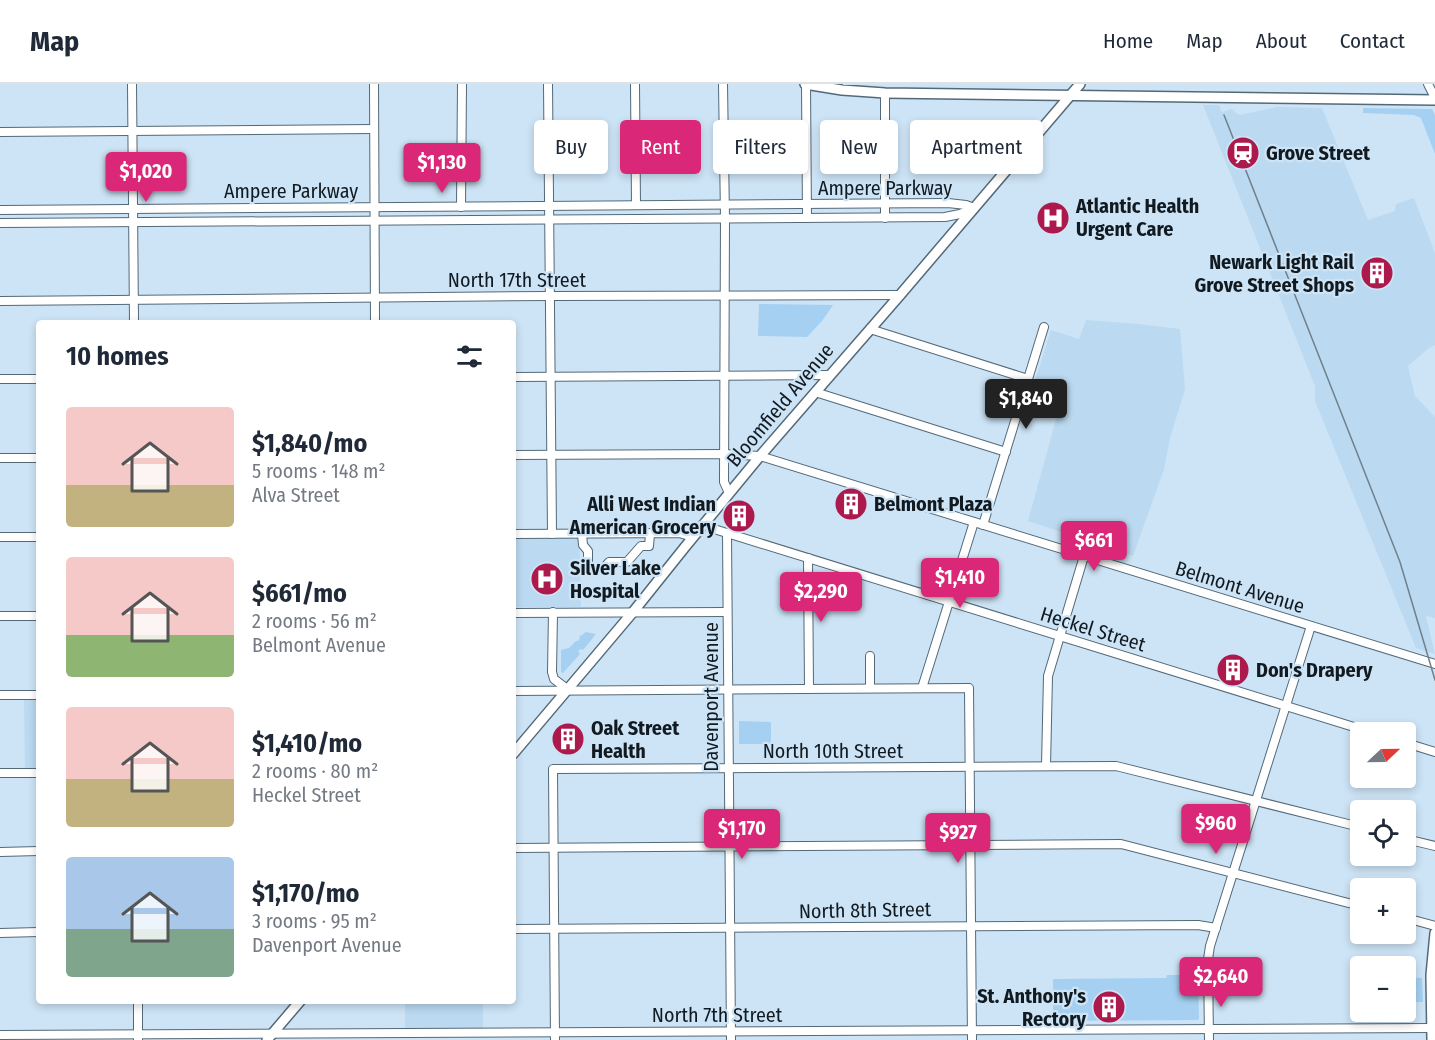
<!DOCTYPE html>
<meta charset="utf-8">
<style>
:root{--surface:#fff;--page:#f2f2f3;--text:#1f2937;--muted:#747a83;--line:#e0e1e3;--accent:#db2777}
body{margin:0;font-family:"Fira Sans Condensed",sans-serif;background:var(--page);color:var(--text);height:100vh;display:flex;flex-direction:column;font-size:22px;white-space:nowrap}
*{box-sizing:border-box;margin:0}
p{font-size:20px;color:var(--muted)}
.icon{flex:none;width:33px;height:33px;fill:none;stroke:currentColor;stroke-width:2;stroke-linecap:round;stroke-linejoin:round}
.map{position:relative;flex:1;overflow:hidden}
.side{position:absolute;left:36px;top:236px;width:480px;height:684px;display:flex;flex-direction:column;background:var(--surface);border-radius:6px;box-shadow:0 3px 9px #0003}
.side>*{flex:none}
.banner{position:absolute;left:534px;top:36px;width:570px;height:54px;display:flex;gap:12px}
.needle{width:39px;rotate:68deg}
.controls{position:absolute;left:1350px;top:638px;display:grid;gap:12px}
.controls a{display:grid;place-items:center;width:66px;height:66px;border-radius:6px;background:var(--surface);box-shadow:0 3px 9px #0003;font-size:30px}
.price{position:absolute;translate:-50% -51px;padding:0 14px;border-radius:6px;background:var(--accent);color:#fff;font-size:20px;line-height:39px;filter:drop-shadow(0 2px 3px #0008)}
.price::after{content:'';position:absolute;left:50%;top:36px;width:18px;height:14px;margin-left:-9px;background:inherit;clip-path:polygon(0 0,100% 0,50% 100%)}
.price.on{background:#222;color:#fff}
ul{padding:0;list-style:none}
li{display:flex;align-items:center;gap:18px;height:150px;padding:0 30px}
li span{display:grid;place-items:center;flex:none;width:168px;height:120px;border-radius:6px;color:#555}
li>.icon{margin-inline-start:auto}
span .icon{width:72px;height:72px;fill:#fffc;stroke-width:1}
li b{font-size:26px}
h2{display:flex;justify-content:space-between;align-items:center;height:72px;padding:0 30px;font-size:26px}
.chip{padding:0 21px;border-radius:6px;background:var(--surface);box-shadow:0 3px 9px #0003;font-size:21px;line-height:54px}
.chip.on{background:var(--accent);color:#fff}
header{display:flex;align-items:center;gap:36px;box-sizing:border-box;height:84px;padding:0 30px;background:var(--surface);border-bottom:2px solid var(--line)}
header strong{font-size:28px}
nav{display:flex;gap:33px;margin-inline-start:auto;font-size:21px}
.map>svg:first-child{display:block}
.built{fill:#bbd9f0}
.green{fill:#a5d0f1}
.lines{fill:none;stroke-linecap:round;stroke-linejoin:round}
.minor-casing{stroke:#546978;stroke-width:10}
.major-casing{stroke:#546978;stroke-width:12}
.minor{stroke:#fff;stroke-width:8}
.major{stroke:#fff;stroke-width:9}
.tram{stroke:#70808c;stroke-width:1.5}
.labels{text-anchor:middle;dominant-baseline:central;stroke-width:4.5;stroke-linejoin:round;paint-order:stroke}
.poi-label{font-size:20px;font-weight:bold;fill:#121a21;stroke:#cde4f6;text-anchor:start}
.street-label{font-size:20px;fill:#121a21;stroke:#cde4f6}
</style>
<header>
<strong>Map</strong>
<nav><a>Home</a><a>Map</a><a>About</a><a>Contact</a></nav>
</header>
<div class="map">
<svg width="1435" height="956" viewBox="0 0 1435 956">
<rect width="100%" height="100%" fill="#cde4f6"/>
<g class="built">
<path d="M1203,21H1219L1222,28L1232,25L1236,29L1240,31L1277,23L1322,24L1368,136L1395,127L1396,120L1414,114L1435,169V261L1429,264L1408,282L1415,312L1435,333V534L1426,532L1435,570L1416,564L1315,317V302Z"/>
<path d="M1086,236L1138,240L1180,245L1185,305L1170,354L1164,385L1133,472L1028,437L1064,306L1035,297L1051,246L1079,255Z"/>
<path d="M579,452L581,523H513V454Z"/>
<path d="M24,612H39V688H25Z"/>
<path d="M405,917H483V949L405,947Z"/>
</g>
<g class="green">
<path d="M1363,24L1432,25L1435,31V70L1421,34L1414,31L1363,29Z"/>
<path d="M759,220L833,221L822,237L807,253L758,252Z"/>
<path d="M586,548L596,550L583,566L581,565L578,567L580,570L563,589L561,588V566L569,564L576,557H578L580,554L579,553Z"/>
<path d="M739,637L771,638V660H739Z"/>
<path d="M1167,891H1198L1199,935L1197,936L1053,937V895L1166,894Z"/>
<path d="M1406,893L1422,894L1423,918H1406Z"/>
</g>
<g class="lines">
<g class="minor-casing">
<g id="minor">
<path d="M132,0L134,238"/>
<path d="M374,0L375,238"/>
<path d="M548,0L552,450"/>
<path d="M635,0L636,121"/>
<path d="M723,0L725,134L724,398L729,409"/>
<path d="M806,0L807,134"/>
<path d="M1428,0L1435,14"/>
<path d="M0,48L374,45"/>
<path d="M461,123L462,0"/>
<path d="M0,126L948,119L966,121L974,124"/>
<path d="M885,134V9"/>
<path d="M0,139L945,133L960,130L972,125"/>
<path d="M0,217L549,212L900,211"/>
<path d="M870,245L1028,295"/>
<path d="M513,293L830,291"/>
<path d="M0,295H39"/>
<path d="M815,308L1006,368"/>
<path d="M513,371L724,370L760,372L1435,580"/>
<path d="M0,374H39"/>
<path d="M705,438L714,445L1370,648"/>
<path d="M983,441L1044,243"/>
<path d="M727,449L731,956"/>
<path d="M513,450L679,449L693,453"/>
<path d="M582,450L583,461L588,467V484L603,485L609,478H627L641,462H649L650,450"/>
<path d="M0,453H39"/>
<path d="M808,474L809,605"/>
<path d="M553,528L552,588L554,595L567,605"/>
<path d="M513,529L727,528"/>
<path d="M0,532H39"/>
<path d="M870,604V572"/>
<path d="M922,604L974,438"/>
<path d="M513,607L969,604L972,956"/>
<path d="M0,611H39"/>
<path d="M1406,659L1435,668"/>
<path d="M1046,682L1048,592L1084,472"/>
<path d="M0,689H39"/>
<path d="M1406,755L1435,762"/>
<path d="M513,764L1121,760L1360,822"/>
<path d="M0,768L39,767"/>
<path d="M1406,834L1435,842"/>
<path d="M513,845L1198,841L1216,844"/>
<path d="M0,849L39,848"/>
<path d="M138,916V956"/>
<path d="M0,951L1435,944"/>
<path d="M555,956L553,685L1116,682L1360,743"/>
<path d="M1209,956L1208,875L1210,862L1311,542"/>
</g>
</g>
<g class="major-casing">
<g id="major">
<path d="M805,0L842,6L885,9L1435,16"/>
<path d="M513,670L633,528L685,463L760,372L900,211L1080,0"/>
<path d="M267,956L301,916"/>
<path d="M1432,956L1431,891L1435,849"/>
</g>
</g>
<use href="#minor" class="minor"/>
<use href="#major" class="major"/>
<path class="tram" d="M1224,31L1400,478L1435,596"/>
</g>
<defs>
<g id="station-disc" transform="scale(1.725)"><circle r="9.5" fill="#ac194c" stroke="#cde4f6"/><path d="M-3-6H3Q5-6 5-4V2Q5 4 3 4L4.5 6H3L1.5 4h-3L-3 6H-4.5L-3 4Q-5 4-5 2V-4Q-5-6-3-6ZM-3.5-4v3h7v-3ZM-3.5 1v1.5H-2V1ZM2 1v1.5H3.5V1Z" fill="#fff"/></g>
<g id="hospital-disc" transform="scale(1.725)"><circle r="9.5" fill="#ac194c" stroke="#cde4f6"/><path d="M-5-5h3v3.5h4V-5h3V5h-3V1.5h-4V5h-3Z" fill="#fff"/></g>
<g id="building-disc" transform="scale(1.725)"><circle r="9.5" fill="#ac194c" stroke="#cde4f6"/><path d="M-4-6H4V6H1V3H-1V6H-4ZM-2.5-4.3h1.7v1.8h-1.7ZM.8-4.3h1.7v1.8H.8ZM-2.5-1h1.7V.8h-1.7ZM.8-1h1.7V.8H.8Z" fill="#fff"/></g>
</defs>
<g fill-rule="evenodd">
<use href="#station-disc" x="1243" y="69"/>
<use href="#hospital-disc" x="1053" y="134"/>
<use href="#building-disc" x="1377" y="189"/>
<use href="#building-disc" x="851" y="420"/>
<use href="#building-disc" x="739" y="432"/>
<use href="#hospital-disc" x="547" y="495"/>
<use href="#building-disc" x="1233" y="586"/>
<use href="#building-disc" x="568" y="655"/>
<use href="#building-disc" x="1109" y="923"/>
</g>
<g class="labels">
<g class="poi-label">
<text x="1266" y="69">Grove Street</text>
<text x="1076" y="122">Atlantic Health<tspan x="1076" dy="23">Urgent Care</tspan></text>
<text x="1354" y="178" text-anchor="end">Newark Light Rail<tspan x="1354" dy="23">Grove Street Shops</tspan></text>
<text x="716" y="420" text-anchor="end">Alli West Indian<tspan x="716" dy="23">American Grocery</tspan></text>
<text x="874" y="420">Belmont Plaza</text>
<text x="570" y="484">Silver Lake<tspan x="570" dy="23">Hospital</tspan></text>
<text x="1256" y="586">Don's Drapery</text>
<text x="591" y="644">Oak Street<tspan x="591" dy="23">Health</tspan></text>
<text x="1086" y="912" text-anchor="end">St. Anthony's<tspan x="1086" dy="23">Rectory</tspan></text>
</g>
<g class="street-label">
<text x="885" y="104">Ampere Parkway</text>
<text x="291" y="107">Ampere Parkway</text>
<text x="517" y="196">North 17th Street</text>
<text transform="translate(780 321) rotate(-50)">Bloomfield Avenue</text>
<text transform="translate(1240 503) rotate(17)">Belmont Avenue</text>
<text transform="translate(1093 545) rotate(17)">Heckel Street</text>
<text transform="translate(711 613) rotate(-90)">Davenport Avenue</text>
<text x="833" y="667">North 10th Street</text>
<text transform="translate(865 826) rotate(-1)">North 8th Street</text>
<text x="717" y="931">North 7th Street</text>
</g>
</g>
</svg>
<div class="controls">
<a><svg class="needle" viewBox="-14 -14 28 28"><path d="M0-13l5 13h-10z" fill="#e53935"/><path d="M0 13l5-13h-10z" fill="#747a83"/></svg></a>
<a><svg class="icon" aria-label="locate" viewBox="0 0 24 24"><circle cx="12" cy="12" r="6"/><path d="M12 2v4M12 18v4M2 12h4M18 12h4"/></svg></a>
<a>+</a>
<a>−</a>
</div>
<b class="price" style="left:442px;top:110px">$1,130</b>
<b class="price" style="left:146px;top:119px">$1,020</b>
<b class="price on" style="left:1026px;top:346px">$1,840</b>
<b class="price" style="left:1094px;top:488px">$661</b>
<b class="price" style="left:960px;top:525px">$1,410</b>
<b class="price" style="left:821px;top:539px">$2,290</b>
<b class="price" style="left:1216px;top:771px">$960</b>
<b class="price" style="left:742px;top:776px">$1,170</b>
<b class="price" style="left:958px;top:780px">$927</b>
<b class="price" style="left:1221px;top:924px">$2,640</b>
<div class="banner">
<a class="chip">Buy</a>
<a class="chip on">Rent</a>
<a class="chip">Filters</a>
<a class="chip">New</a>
<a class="chip">Apartment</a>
</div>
<section class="side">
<h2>10 homes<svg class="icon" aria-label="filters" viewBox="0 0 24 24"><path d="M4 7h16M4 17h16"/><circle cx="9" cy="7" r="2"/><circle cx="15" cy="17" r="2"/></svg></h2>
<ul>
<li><span style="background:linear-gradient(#f6c9c9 65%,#c2b280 0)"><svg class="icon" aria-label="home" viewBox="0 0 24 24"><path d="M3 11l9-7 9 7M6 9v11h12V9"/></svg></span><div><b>$1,840/mo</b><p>5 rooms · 148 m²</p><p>Alva Street</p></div></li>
<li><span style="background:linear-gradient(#f6c9c9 65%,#8fb573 0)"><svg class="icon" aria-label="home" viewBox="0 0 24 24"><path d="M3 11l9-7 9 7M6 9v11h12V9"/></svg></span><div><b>$661/mo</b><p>2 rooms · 56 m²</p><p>Belmont Avenue</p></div></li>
<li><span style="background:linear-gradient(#f6c9c9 60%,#c2b280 0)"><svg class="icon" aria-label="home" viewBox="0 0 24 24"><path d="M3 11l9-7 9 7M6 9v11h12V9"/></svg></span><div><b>$1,410/mo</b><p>2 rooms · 80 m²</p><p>Heckel Street</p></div></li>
<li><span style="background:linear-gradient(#a9c7e8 60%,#7fa58c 0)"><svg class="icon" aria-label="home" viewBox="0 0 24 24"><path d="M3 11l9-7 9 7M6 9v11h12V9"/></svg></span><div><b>$1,170/mo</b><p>3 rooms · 95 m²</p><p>Davenport Avenue</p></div></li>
</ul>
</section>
</div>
